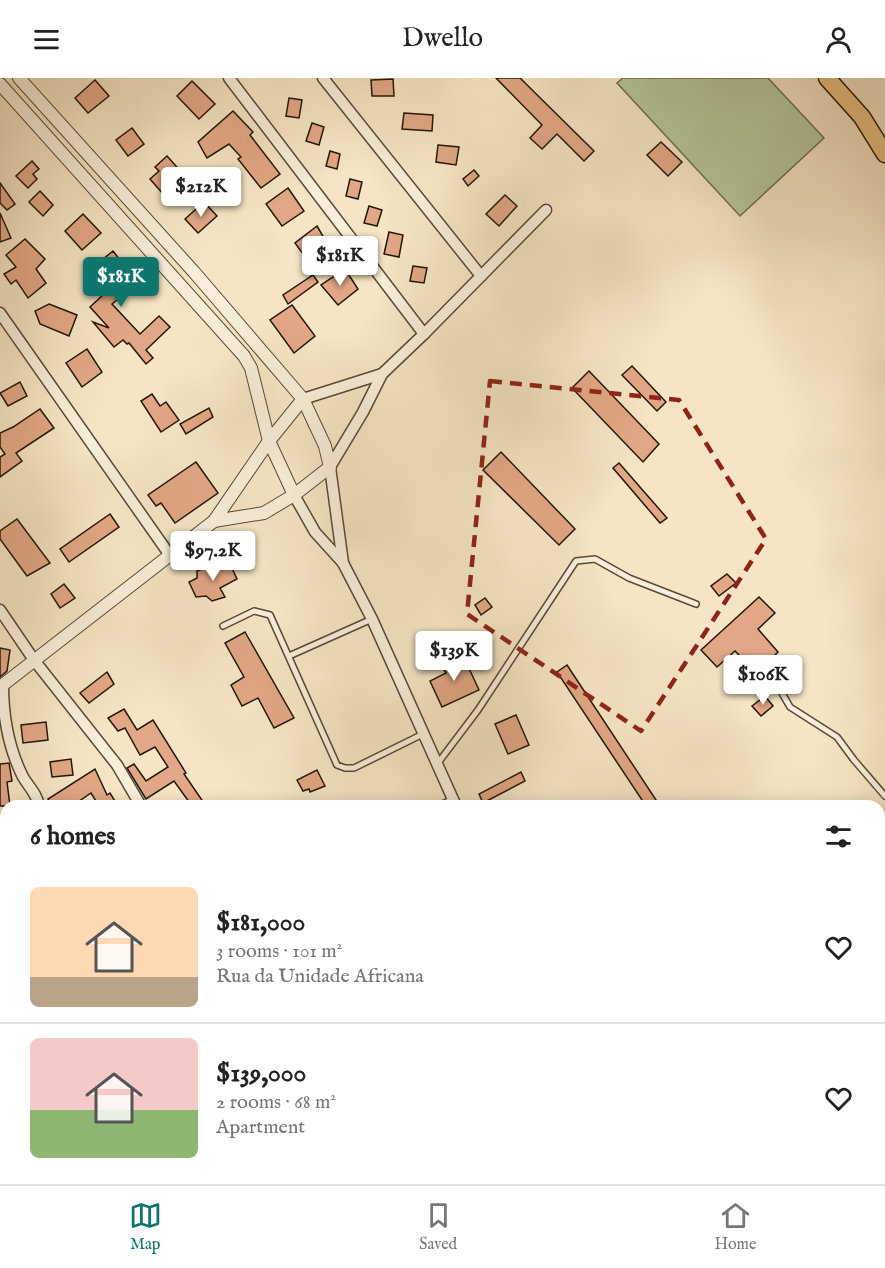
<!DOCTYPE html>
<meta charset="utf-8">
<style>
:root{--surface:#fff;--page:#f2f2f2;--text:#222;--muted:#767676;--line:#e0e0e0;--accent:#0f766e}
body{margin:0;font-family:"IM FELL English",serif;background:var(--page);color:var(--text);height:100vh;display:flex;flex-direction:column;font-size:22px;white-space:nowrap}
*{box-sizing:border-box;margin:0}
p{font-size:20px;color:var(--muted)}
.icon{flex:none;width:33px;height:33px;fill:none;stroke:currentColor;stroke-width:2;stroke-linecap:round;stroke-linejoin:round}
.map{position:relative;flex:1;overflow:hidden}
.panel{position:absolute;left:0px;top:722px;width:885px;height:386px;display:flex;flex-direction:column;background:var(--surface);border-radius:18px 18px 0 0;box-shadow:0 3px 15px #0003}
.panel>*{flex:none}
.price{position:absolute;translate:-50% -51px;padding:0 14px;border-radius:6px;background:#fff;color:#222;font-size:20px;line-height:39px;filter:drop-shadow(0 2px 3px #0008)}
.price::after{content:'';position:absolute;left:50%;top:36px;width:18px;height:14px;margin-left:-9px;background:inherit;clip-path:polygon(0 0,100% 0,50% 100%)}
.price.selected{background:var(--accent);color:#fff}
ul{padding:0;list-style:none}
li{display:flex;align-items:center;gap:18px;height:150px;padding:0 30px}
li+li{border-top:2px solid var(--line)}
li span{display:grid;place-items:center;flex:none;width:168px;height:120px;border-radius:9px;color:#555}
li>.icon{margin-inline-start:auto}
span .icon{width:72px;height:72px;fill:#fffc;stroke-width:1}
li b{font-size:26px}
h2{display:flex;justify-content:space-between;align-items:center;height:72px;padding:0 30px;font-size:26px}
header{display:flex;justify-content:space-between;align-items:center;height:78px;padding:0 30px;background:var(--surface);font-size:27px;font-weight:600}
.dock{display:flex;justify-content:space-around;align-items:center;height:84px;border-top:2px solid var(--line);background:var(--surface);font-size:16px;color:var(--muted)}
.dock a{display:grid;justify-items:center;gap:3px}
.dock .selected{color:var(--accent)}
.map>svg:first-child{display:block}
.green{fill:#b5c699;stroke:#6c6e50;stroke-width:1.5}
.building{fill:#e2a786;stroke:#241706;stroke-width:1.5}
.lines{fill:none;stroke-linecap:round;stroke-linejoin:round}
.service-casing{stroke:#584a36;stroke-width:8}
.minor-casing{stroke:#584a36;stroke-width:13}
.tertiary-casing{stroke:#584a36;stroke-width:14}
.primary-casing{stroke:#241706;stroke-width:19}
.service{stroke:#f8eed9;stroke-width:5}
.minor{stroke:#f8eed9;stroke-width:10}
.tertiary{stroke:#f8eed9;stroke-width:12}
.primary{stroke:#eac282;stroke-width:16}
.marked{fill:none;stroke:#8f2418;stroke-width:4.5;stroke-dasharray:12 8;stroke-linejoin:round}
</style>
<header><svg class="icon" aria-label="menu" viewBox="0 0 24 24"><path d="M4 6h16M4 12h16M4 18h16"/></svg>Dwello<svg class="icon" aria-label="person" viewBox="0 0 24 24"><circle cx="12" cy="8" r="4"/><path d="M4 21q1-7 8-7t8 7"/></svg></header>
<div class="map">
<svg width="885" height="1106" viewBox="0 0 885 1106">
<rect width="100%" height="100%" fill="#f5e5c4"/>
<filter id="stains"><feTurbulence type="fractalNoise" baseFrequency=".00333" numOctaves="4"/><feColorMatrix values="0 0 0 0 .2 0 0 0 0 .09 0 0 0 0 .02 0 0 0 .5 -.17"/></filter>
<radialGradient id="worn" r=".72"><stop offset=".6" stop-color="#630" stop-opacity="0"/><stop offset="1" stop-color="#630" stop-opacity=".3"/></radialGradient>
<path class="green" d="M623,0H768L824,60L740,138L617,5Z"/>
<g class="building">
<path d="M496,0H520L594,73L584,83L557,56L542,71L530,60L542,47Z"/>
<path d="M393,1L394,18H372L371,2Z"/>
<path d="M95,2L109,18L88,35L75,20Z"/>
<path d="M192,3L215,26L199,41L177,18Z"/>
<path d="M289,20L302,22L299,40L286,38Z"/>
<path d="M233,33L253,54L250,57L280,96L261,110L238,81L241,79L229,66L207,80L198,64Z"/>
<path d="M404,35L433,37L432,53L402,51Z"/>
<path d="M312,45L324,49L319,67L306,63Z"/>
<path d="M132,50L144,66L128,78L116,62Z"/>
<path d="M661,64L682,84L668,98L647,77Z"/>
<path d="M438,67L459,69L456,87L436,84Z"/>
<path d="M330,73L340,76L337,91L326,88Z"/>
<path d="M167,78L183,96L179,101L180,103L164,117L150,101L159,93L155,89Z"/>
<path d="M32,83L39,91L33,96L37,101L28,110L16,98Z"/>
<path d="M474,92L479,98L468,108L463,101Z"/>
<path d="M350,101L362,104L358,121L346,118Z"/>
<path d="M0,105L15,126L7,132L0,125Z"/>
<path d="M288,110L304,133L282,148L266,126Z"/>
<path d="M40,113L53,127L43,138L29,124Z"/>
<path d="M505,117L517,128L499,148L486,136Z"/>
<path d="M204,124L217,138L198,155L185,141Z"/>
<path d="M369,128L382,132L377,148L364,145Z"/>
<path d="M0,135L11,160L0,164Z"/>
<path d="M83,136L101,155L82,172L65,153Z"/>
<path d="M317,148L331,172L311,187L295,165Z"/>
<path d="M389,154L403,157L399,179L384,176Z"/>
<path d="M25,161L45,181L36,191L46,205L28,220L16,202L11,206L4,196L16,189L6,177Z"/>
<path d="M113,173L138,205L112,226L140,256L159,238L170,249L146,272L153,280L146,286L129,265L127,266L123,262L114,269L93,244L109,250L90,229L105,215L88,193Z"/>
<path d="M413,188L427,190L424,205L410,203Z"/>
<path d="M345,191L358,211L338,227L321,207Z"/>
<path d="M313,197L318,204L288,226L283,217Z"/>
<path d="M49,226L77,237L69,258L40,246L35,233Z"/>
<path d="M292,227L315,258L294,275L270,242Z"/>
<path d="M87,271L102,294L82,309L66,285Z"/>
<path d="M632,288L666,324L657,333L622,297Z"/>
<path d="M589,293L659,366L643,384L572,310Z"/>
<path d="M20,304L27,318L8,328L0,315Z"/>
<path d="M152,316L160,328L166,324L179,342L161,354L141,323Z"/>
<path d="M209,330L213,339L186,356L180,346Z"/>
<path d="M40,331L54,350L16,375L22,383L0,399V379L5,376L0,369V355L13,349Z"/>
<path d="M501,374L575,451L559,467L483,392Z"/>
<path d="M196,384L218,415L175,445L161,425L156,428L148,417Z"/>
<path d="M619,385L667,440L660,445L613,390Z"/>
<path d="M110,436L119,449L69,484L60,471Z"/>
<path d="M17,441L50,485L27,498L0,461V453Z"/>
<path d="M230,486L237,501L220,510L225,519L212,523L206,518L196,519L189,504L197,500V493L211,487L213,491Z"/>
<path d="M727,496L736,505L719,518L711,508Z"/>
<path d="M64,506L75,520L60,530L51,516Z"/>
<path d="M759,519L775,535L758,551L778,574L757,595L735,573L717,589L701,572Z"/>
<path d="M485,520L492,529L481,537L475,527Z"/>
<path d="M245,554L294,640L274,650L258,620L242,628L231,607L244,599L225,565Z"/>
<path d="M0,570L10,572L7,593L0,599Z"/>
<path d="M453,577L459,589L467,586L479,612L442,629L430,603L446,595L440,585Z"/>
<path d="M567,587L660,728H646L557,594Z"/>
<path d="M107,594L114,606L89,625L80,615Z"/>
<path d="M765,618L773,628L761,638L752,628Z"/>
<path d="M124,631L137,652L153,642L186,695L184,696L206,728H192L174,703L146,721L127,690L134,686L146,703L168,689L155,669L140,677L125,650L118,653L108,640Z"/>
<path d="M516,637L529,667L508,676L495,646Z"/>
<path d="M46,644L48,662L23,665L21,647Z"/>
<path d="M71,681L73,697L52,699L50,684Z"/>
<path d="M9,685L12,703L7,704L10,728H0V686Z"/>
<path d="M95,691L107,717L110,715L118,728H99L91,715L72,728H52L48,721Z"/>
<path d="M317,692L325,708L310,714L309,711L303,713L297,702Z"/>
<path d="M521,694L525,703L483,725L479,716Z"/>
</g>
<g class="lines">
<g class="service-casing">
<g id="service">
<path d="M223,548L254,533L270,537L337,687L345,690H354L423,656"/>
<path d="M289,578L372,541"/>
<path d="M779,610L790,629L837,659L854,682L885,718"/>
<path d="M438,685L478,632L576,483L595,481L629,500L696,526"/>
<path d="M438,728L453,721"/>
<path d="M879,864L885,861"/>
</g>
</g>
<g class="minor-casing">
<g id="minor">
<path d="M229,0L424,256"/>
<path d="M323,0L481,198"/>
<path d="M0,235L169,476"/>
<path d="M303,321L382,296"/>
<path d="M294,417L315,454L343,485L372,541L456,728"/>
<path d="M343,485L330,389L363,334L382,296L424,256L546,132"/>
<path d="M0,532L34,582L117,687L141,728"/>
<path d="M3,607C3,637 9,671 23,699C29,709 37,716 39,728"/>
<path d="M370,1101L373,1106"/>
<path d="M630,1101L633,1106"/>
</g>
</g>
<g class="tertiary-casing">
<g id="tertiary">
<path d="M19,0L194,194L303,321L325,368L330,389L294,417L264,435L214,443"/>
<path d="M0,6L244,278L251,290L269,363L294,417"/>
<path d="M0,609L214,443L269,363L303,321"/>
</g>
</g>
<g class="primary-casing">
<path id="primary" d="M827,0L862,39L885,76"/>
</g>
<use href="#service" class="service"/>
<use href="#minor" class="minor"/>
<use href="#tertiary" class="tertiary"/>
<use href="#primary" class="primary"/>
</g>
<path class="marked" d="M490,303L679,322L766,461L641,653L467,536Z"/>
<rect width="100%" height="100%" filter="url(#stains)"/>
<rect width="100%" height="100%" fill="url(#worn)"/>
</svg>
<b class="price" style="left:201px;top:140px">$212K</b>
<b class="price" style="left:340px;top:209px">$181K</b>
<b class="price selected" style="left:121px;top:230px">$181K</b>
<b class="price" style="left:213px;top:504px">$97.2K</b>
<b class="price" style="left:454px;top:604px">$139K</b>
<b class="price" style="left:763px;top:628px">$106K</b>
<section class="panel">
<h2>6 homes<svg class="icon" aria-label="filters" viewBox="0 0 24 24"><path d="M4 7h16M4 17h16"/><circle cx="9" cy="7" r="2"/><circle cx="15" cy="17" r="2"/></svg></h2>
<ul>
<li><span style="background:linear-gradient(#ffd9b3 75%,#b9a48a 0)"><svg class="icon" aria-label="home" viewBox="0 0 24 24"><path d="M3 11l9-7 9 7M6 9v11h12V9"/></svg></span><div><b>$181,000</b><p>3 rooms · 101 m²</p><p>Rua da Unidade Africana</p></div><svg class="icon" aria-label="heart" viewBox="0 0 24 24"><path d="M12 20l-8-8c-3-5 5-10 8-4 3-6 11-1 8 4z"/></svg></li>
<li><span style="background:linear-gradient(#f6c9c9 60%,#8fb573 0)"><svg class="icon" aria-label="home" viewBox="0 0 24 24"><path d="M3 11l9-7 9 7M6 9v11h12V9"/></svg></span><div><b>$139,000</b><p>2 rooms · 68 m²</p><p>Apartment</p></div><svg class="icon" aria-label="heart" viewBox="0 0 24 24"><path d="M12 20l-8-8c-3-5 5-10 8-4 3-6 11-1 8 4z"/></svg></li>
</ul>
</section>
</div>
<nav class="dock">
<a class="selected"><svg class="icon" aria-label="map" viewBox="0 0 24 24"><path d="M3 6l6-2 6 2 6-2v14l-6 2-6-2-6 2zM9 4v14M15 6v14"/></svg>Map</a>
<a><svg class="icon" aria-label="saved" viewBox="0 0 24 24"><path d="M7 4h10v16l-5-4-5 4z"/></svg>Saved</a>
<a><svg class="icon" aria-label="home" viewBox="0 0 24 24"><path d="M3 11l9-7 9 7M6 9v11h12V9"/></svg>Home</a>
</nav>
